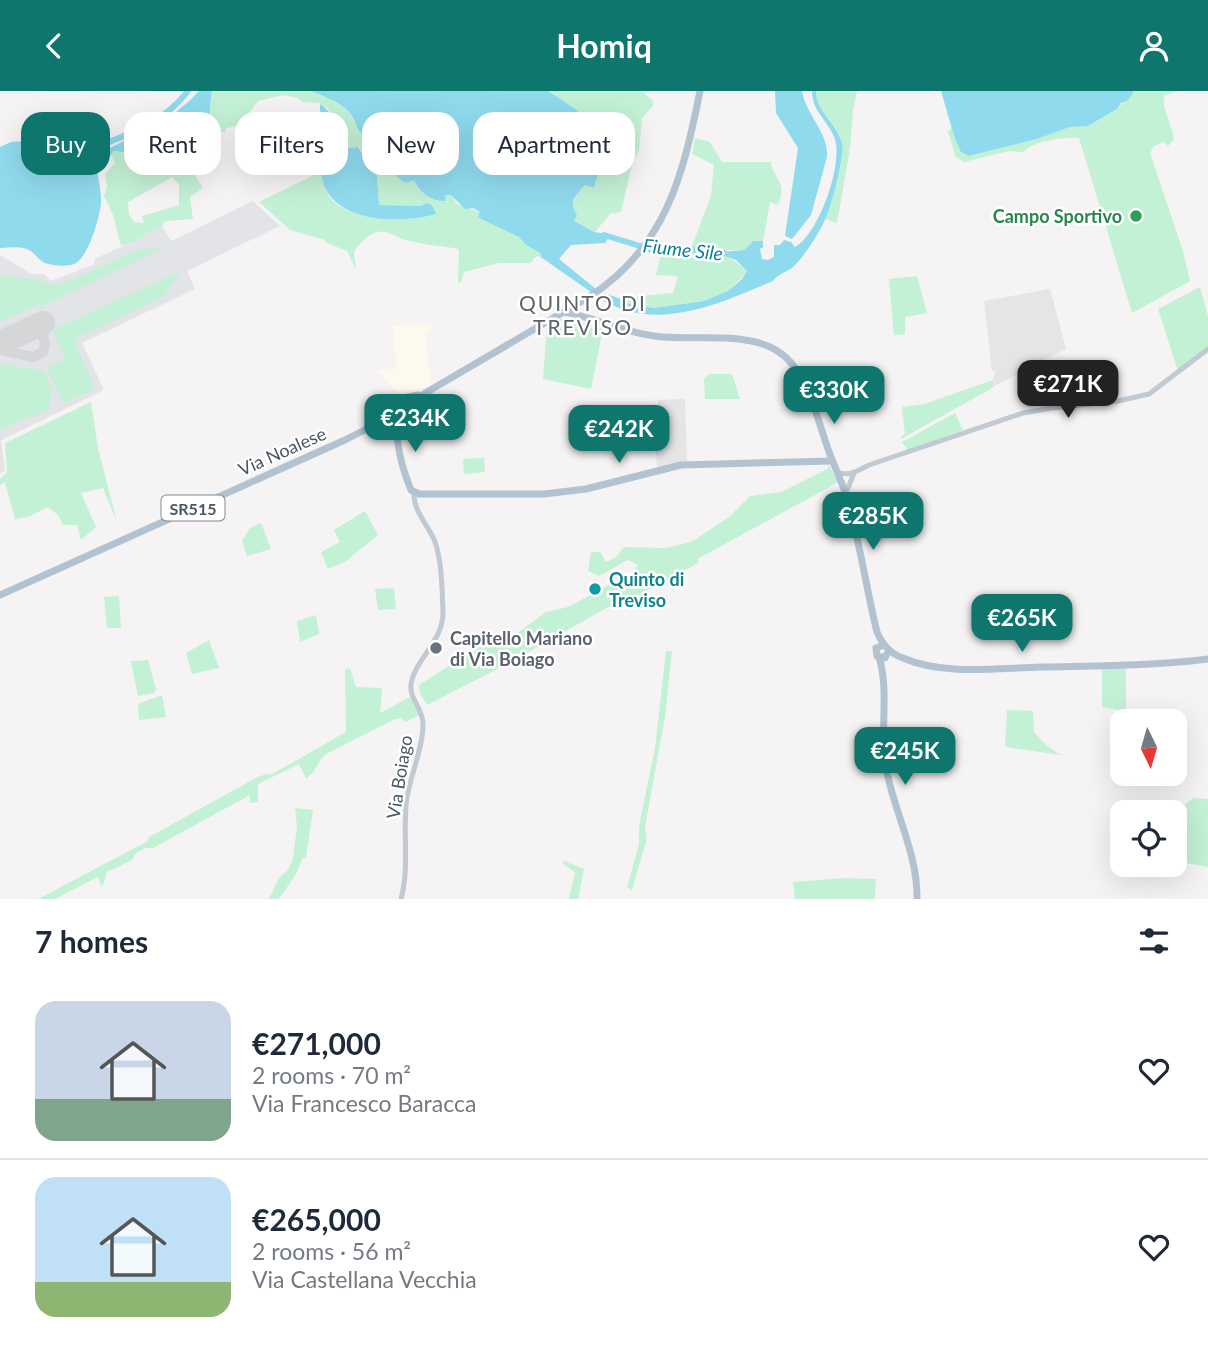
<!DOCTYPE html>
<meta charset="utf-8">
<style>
:root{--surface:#fff;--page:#f2f2f3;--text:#1f2937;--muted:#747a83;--line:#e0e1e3;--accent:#0f766e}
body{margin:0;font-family:Lato,sans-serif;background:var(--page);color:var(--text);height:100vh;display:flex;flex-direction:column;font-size:26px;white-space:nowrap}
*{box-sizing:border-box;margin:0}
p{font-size:23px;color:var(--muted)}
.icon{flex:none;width:38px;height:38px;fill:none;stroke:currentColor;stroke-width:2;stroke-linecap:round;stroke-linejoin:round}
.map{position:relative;height:808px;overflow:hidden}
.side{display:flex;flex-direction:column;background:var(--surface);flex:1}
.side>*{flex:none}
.guide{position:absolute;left:21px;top:21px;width:700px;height:63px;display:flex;gap:14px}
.needle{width:46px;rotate:175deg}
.controls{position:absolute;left:1110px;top:618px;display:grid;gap:14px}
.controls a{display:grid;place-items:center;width:77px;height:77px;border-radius:14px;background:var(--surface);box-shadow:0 7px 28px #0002;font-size:35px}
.price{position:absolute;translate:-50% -60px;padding:0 16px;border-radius:14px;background:var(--accent);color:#fff;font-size:23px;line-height:46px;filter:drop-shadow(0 2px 4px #0008)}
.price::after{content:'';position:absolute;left:50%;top:42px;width:21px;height:16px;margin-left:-10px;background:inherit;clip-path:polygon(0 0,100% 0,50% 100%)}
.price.current{background:#222;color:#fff}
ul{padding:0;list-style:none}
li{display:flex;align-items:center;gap:21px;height:175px;padding:0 35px}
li+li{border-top:2px solid var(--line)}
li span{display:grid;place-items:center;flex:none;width:196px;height:140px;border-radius:21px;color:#555}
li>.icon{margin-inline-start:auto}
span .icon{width:84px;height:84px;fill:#fffc;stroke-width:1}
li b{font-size:30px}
h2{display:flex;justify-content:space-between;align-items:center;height:84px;padding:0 35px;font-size:30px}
.pill{padding:0 24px;border-radius:21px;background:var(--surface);box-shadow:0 7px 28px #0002;font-size:24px;line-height:63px}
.pill.current{background:var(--accent);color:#fff}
header{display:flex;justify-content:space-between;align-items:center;height:91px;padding:0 35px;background:var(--accent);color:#fff;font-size:32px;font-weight:700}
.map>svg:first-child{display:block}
.commercial{fill:#fdf9ef}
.education{fill:#e6e4e5}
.airport{fill:#e2e4e7}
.green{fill:#c3f1d5;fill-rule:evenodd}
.water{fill:#90daee}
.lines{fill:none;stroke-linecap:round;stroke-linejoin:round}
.river{stroke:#90daee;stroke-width:6}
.taxiway{stroke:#d5d6d8;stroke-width:10}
.runway{stroke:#d5d6d8;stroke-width:24}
.minor{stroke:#c1cad2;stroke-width:5}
.major{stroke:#b3c2d1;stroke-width:7}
.leisure-dot{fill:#2e9e5b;stroke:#fff;stroke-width:2.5}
.culture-dot{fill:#0f9aa8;stroke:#fff;stroke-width:2.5}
.worship-dot{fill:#6b7280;stroke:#fff;stroke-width:2.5}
.labels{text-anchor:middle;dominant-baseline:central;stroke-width:5;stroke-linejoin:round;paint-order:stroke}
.shield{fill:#fff;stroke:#808990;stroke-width:2}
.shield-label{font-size:16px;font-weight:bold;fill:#4a5661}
.leisure-label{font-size:18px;font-weight:bold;fill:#27864d;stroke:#fff;text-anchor:end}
.street-label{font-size:18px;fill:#4a5661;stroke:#fff}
.culture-label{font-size:18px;font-weight:bold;fill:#0d838f;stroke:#fff;text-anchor:start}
.worship-label{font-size:18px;font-weight:bold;fill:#5b616d;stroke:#fff;text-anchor:start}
.water-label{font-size:19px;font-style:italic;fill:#0c7c9b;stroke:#fff}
.quarter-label{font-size:21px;letter-spacing:2px;fill:#5f6368;stroke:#fff}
</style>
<header><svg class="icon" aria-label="back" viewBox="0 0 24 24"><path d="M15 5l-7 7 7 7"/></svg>Homiq<svg class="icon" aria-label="person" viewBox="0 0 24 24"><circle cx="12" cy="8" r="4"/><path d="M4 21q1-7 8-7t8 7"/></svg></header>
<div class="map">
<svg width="1208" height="808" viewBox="0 0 1208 808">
<rect width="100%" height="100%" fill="#f5f3f3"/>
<path class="commercial" d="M431,232L432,239L425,241L431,294L406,304L398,303L376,279L397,277L392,235Z"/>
<g class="education">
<path d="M1050,198L1066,258L994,295L993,287L996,280H992L984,210Z"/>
<path d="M685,308L687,370L657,377L655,347L638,348L637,328L658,327V309Z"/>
</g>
<path class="airport" d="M253,110L280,135L187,180L195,198L82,252L104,299L1,349L5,379L0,383V164L31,183H44L51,190L93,174L96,167L135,150L162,135L171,150Z"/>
<g class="green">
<path d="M212,0H311L336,10L348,20L357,33L360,41L400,88L414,89C419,104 431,108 446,110L445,104H451L457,113L480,121L481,128L519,146L526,154L540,162L542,167L537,165L530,172H499L464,181L461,191L458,192L459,158C443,155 426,154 410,150C402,149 397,145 389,142C375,136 361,149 354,161L356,179L347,160L327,152L325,149L290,139L259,111L322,80C323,91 326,104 334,111C360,131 406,132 436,123L427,112L421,115L379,114L377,85L359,56L345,59L328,17L319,12L303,11L297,7L283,4L258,10L239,35L226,37L225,41L212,42L201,48L183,66L203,97L190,106L193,128L165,130L162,135L135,150L121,155L113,124L104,105L107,95L105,83L115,72L111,64L113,60L124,61L161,47L166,42L171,40H190L211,14ZM172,86L179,93V114L142,125L144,132L134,131L129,123L128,111Z"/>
<path d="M548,0H642L653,10V15L642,27L639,59L632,74L621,121L610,123L595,141C589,136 579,134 574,129L577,124C568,109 575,106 585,94L594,97C598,77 610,73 601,49L595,50L577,19Z"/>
<path d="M816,0H857L853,20L850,57L837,132L825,128C832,106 849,64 839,43C831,27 816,19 816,0Z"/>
<path d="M1134,0H1177L1164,5C1162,20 1172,33 1174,48L1168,55L1163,51L1154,55L1150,62L1183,160L1190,190L1132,222L1079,47C1066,46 1031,50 1024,61L1009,60L964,71L956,66L948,41L952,36L954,45L970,65L1037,48L1070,36L1088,35L1117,18Z"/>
<path d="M695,47L710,51L722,71H771C774,90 788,91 778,114L770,111L763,150H753L744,159H723L719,163C732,166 737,173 748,180L728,200L704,210L654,217L620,211V207L673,202L678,185L656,184L661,163L645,162L651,154L692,155L711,105L714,74L692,63Z"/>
<path d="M167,155L41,216L39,213L0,231V184L44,190L57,195L138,159Z"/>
<path d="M181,180L164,205L77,247L76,254L94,295L92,300L64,312L48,281L49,276L66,268L52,239Z"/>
<path d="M917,185L927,222L905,226V243L894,244L889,188Z"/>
<path d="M1200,196L1208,225V256L1178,280L1158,218Z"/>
<path d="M564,226L603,237L591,298L543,288L547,236Z"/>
<path d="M0,273L44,280L52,297L48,321L47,319L27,328L26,326L0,339Z"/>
<path d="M709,283H732L740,308H705L704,288Z"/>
<path d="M993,289L994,296L901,348L900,346L905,343L902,316L924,313Z"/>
<path d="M91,311L98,357L117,431L103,397L81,402L96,436L81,449L77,434H63L58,424L48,416L28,426L15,428L5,391L0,394V388L7,381L5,352Z"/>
<path d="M955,322L963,339L908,360L902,351Z"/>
<path d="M484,367L485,381L464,383L463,368Z"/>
<path d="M829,374L838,391L826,398L699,467L698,472L615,517L610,515L511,571L427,614L420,602L419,594L479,556L472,548L491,551L502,549L519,541L546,521L568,516L633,481L638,474L628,469L599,485L588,480L591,461H600L606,471L616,466L624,456L667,457L693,450L729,426L750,405L781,401L827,378Z"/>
<path d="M365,420L378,444L346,470L328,478L321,461L340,451L334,439Z"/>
<path d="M261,432L271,458L247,465L242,450L250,437Z"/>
<path d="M394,497L396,518L378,519L375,498Z"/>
<path d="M119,505L121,537H107L104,506Z"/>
<path d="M316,524L319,543L300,551L297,530Z"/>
<path d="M209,549L219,577L192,583L186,562Z"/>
<path d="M666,560H672L665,626L645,736L647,747L632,799L627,796L639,753V735L655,657Z"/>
<path d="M148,569L156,598L154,602L138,605L131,570Z"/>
<path d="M350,577L356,596L382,597L380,622L414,604L423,622L405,631L401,627L393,629L326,663C317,671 317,681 306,687L299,673L258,693V711L250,712V704L153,757H145L135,763L132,769L107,781L102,797L98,786L55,808H38L148,750L149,746L254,688L268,682L269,684C296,671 320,655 346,641L345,579Z"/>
<path d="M1102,578H1126V620L1102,616Z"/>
<path d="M162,604L166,626L139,629L138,613Z"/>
<path d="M1007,619L1033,620L1034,641L1047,655L1061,664L1005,656Z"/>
<path d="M1193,707L1208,708V776L1181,771L1187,717L1185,714Z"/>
<path d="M295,717L313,719L306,766L302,768L296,783L281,805L278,808H269L279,787L288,779L293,768L297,735Z"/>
<path d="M564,770L584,778L578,808H569L575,781L563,773Z"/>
<path d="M845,787L876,788L875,808H795L793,791Z"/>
</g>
<g class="water">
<path d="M199,0H212L209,25L205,33L198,41L184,42L171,40L166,42L161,47L124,61L113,60L111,64L98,70C96,84 102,99 101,113C99,128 89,164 76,172C69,176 56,175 49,173C41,172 38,166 32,161C22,154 11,157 0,157V56L11,51L46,49L50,48L49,45C66,45 86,43 102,46L108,58C146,39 169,32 199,0Z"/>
<path d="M311,0H548L577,19L595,49H601C610,73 598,77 594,97L585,94C575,106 568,109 577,124L574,130L595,141L610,144L605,152L571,154L559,168L596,198L591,201L542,167L540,162L526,154L519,146L481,128L478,126L480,121L473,117L465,118L451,104H445L446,110C431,110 420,103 414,89L406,92C389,82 381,67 370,52C367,47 362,44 359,40C356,33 354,27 349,21C339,10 325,6 311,0Z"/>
<path d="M775,0H802C806,24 829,42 827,66L811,124L792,148L785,145L798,57L776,22Z"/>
<path d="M812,0H816C816,21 837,32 842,52C845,66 830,122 822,135C815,148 805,164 794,175C788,181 779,182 773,190C716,214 655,243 597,206L604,202L621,208L620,211L654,217L704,210L728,200L742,188L747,180L736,169L719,163V161L744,159L753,150H763V156L760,158L762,168L768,169L774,166V154H780L784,149L791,151L795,156C819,143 843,73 835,48C828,29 812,21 812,0Z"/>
<path d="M941,0H1134L1128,9L1121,12L1117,18L1088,35L1070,36L1037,48L969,65L961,61L954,45Z"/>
<path d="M320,13C337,23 335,43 345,58L358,56L377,85L379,114L421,115L427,112L432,114L436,123C402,133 336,133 323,91C318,73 328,68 328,55C328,47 323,41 321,34C320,27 320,20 320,13Z"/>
</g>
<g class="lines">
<g class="river">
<path d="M99,55C134,41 164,31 188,0"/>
<path d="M604,144L650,158L705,159L724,162"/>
</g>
<path class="taxiway" d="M0,259L33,266L43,261L45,253L42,243L33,239L27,240"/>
<path class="runway" d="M0,252L43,232"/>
<g class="minor">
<path d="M837,381C850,386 857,380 869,374L1023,322L1052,317L1118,310L1149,303L1208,258"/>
<path d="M846,402L854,382"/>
<path d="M401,808C410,775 402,740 407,706C411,683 423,657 423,633C423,618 409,607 411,593C415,568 444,550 443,520C442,498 442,471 435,451C429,435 413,420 414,402"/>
</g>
<g class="major">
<path d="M565,221C598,228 629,243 663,246C698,249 735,242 768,255C806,271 814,318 826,352C832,371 841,388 847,407C860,451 866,497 877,541C882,553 891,563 903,567C945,585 996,577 1041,576C1097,575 1152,575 1208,568"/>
<path d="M394,324H402L410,313L427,301L589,206C666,156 683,85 700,0"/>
<path d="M402,324C391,344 403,379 411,399L419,403H544L586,398L681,374L832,370"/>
<path d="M385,329L393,309L418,304"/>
<path d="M0,504L345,349L394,324"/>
<path d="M884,554L876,557L877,565L885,567L889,559"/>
<path d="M879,566C888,595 882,629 884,659C887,710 918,756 917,808"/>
</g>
</g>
<circle class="leisure-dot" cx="1136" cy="125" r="7"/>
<circle class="culture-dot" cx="595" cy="498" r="7"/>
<circle class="worship-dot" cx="436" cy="557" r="7"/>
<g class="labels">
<rect class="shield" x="161.5" y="404.5" width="63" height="25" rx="5"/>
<g class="shield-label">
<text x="193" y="417">SR515</text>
</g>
<g class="leisure-label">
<text x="1122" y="125">Campo Sportivo</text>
</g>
<g class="street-label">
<text transform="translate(282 360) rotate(-24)">Via Noalese</text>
<text transform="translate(399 686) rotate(-81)">Via Boiago</text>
</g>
<g class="culture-label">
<text x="609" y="488">Quinto di<tspan x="609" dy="21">Treviso</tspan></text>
</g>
<g class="worship-label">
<text x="450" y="547">Capitello Mariano<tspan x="450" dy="21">di Via Boiago</tspan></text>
</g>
<g class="water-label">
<text transform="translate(683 158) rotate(6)">Fiume Sile</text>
</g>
<g class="quarter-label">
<text x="583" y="211">QUINTO DI<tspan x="583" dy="24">TREVISO</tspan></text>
</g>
</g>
</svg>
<div class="controls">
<a><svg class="needle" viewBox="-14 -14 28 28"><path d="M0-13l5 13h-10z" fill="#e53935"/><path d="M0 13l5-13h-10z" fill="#747a83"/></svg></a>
<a><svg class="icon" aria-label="locate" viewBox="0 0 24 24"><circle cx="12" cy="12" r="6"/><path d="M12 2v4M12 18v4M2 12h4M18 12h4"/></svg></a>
</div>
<b class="price current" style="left:1068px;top:329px">€271K</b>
<b class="price" style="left:834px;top:335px">€330K</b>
<b class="price" style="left:415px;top:363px">€234K</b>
<b class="price" style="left:619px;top:374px">€242K</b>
<b class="price" style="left:873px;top:461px">€285K</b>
<b class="price" style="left:1022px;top:563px">€265K</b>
<b class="price" style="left:905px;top:696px">€245K</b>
<div class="guide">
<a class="pill current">Buy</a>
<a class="pill">Rent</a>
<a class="pill">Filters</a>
<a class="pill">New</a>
<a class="pill">Apartment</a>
</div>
</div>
<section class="side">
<h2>7 homes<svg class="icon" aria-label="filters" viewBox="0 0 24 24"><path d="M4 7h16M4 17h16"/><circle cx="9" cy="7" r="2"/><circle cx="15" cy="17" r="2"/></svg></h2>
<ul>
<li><span style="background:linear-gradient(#c9d6e8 70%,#7fa58c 0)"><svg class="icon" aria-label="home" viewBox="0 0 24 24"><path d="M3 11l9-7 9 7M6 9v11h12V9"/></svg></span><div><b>€271,000</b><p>2 rooms · 70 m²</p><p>Via Francesco Baracca</p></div><svg class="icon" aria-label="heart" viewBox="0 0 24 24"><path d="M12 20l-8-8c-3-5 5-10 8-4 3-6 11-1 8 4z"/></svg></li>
<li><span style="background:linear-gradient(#bfe0f5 75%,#8fb573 0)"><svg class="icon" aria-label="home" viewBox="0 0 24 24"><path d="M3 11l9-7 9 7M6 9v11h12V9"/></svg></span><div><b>€265,000</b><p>2 rooms · 56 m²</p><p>Via Castellana Vecchia</p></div><svg class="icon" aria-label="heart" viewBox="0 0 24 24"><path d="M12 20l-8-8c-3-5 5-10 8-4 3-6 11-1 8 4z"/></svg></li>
</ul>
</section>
